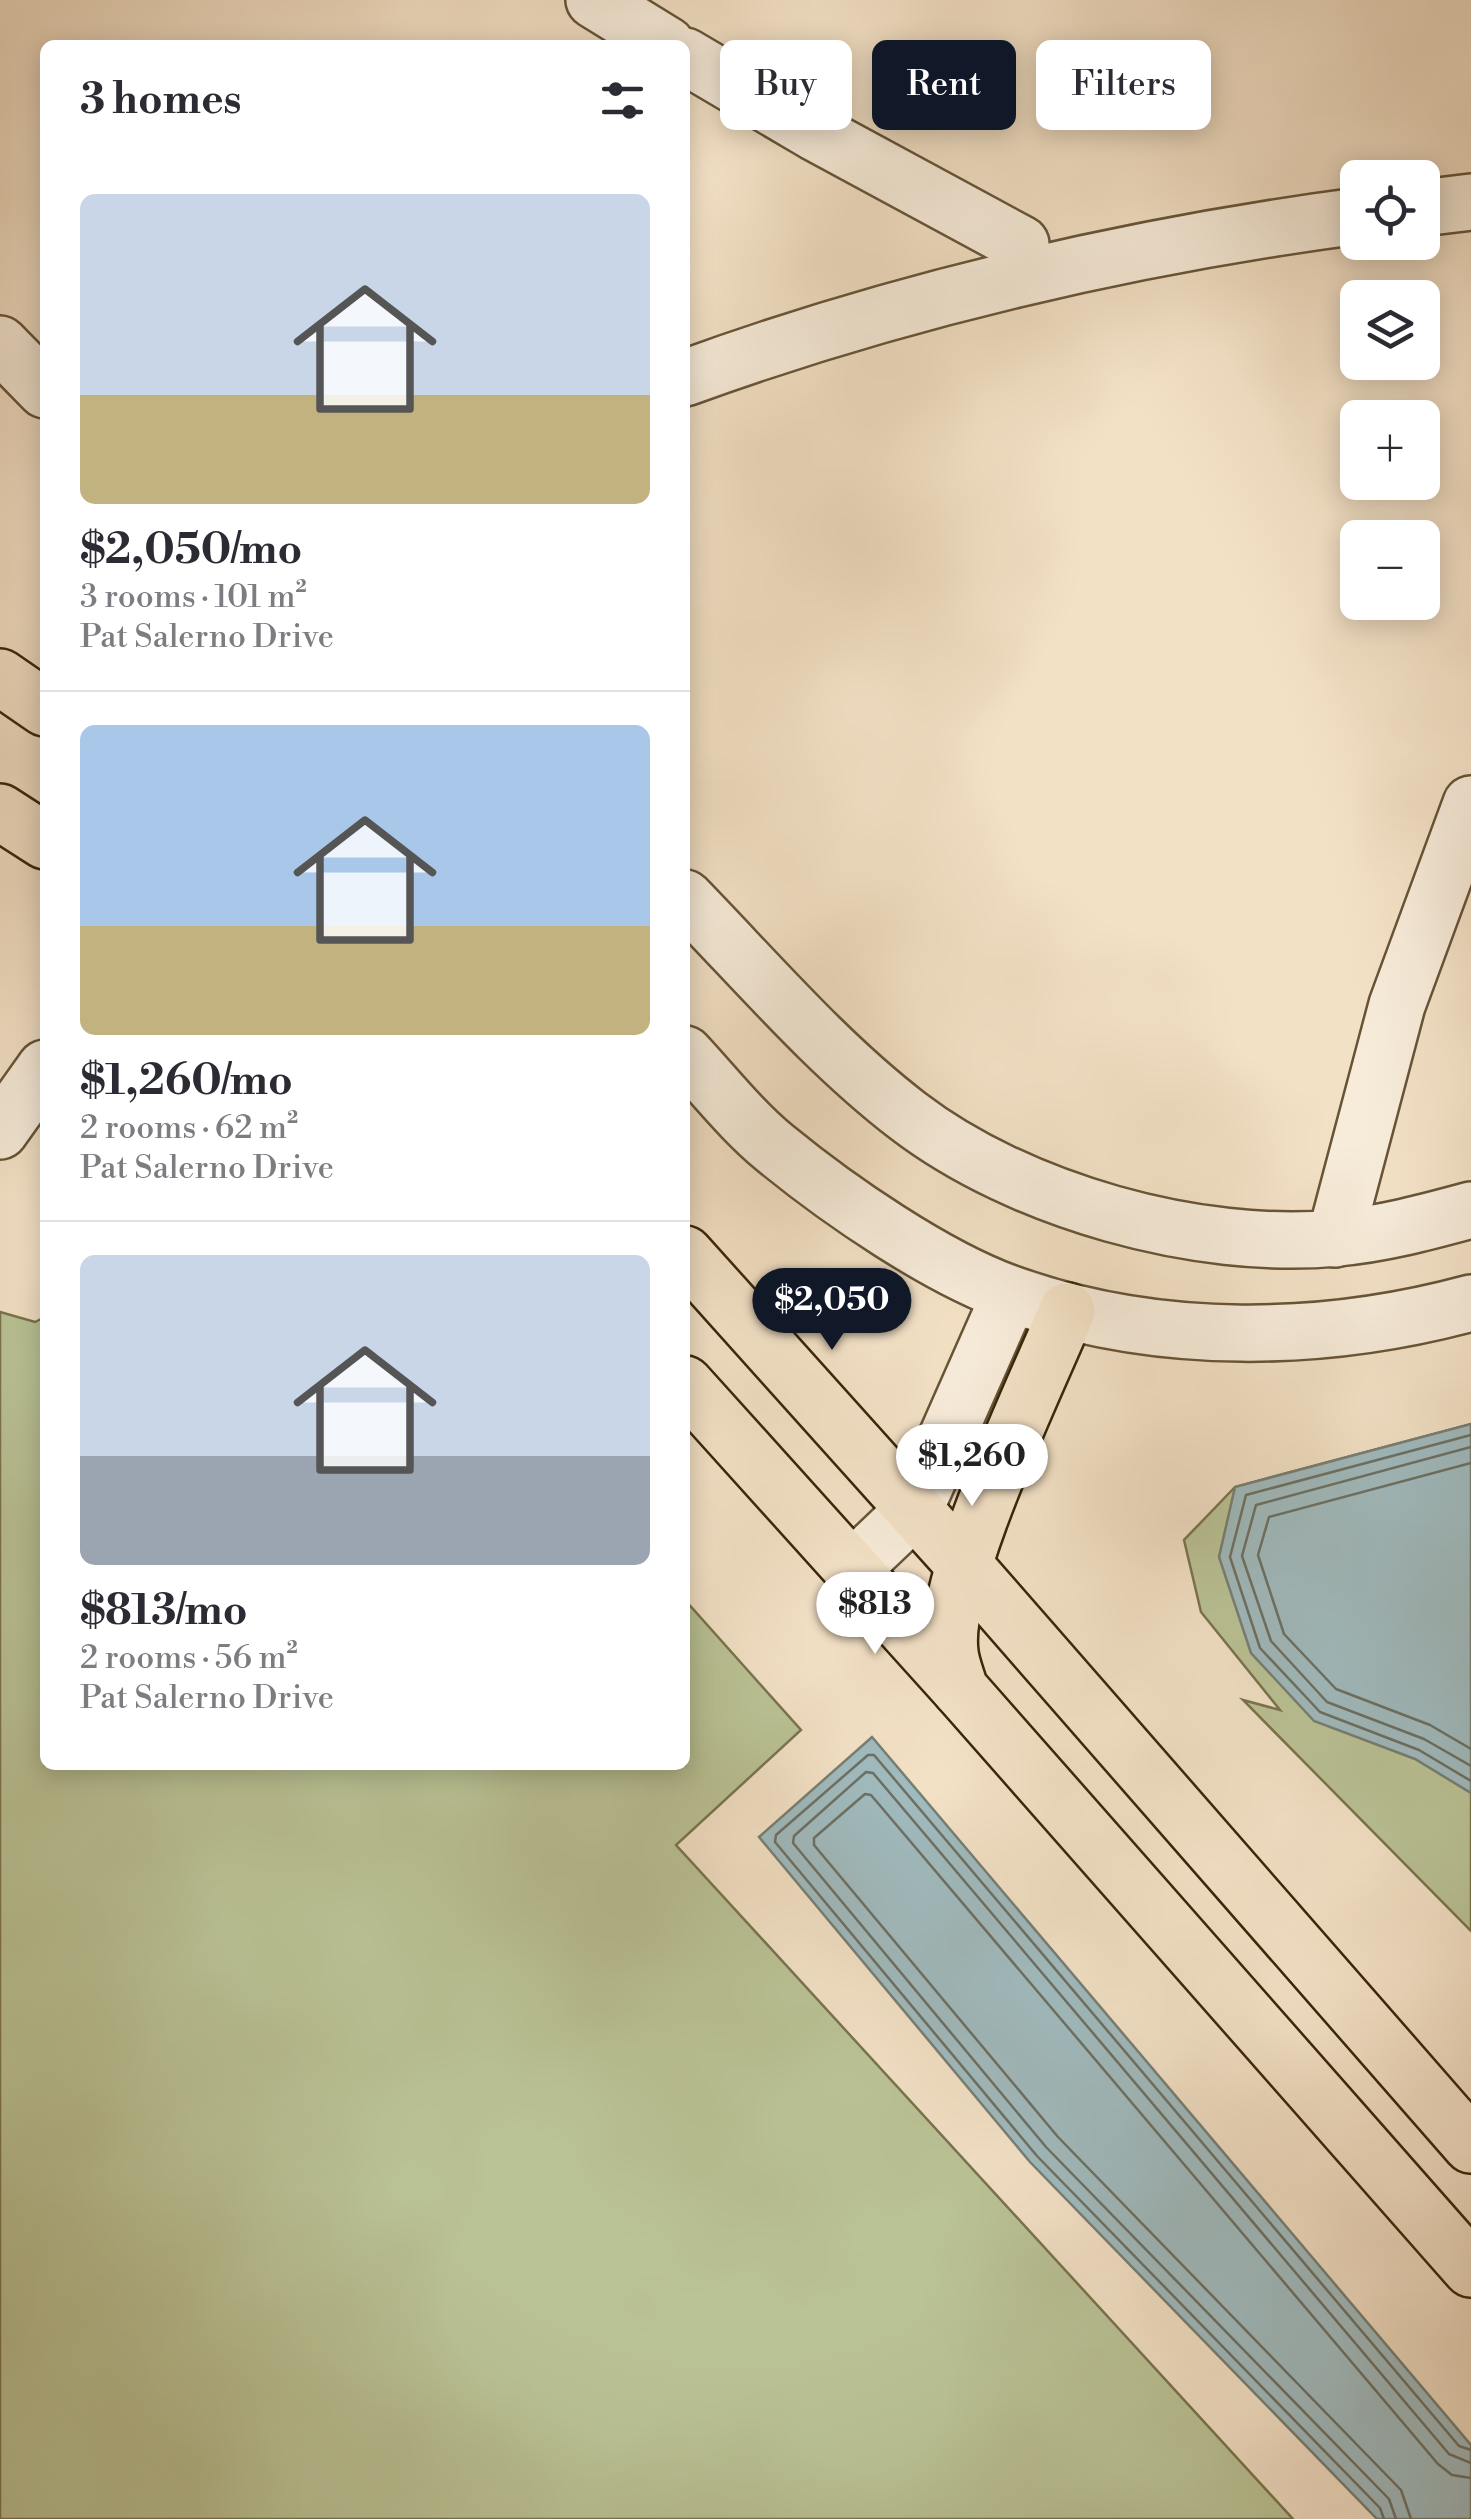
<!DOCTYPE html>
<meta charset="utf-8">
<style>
:root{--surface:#fff;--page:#f7f7f7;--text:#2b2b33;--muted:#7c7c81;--line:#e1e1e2;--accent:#111827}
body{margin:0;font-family:"Libre Bodoni",serif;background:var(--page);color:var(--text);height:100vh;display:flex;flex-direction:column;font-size:38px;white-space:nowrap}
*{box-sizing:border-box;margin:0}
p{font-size:32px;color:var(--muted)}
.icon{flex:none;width:55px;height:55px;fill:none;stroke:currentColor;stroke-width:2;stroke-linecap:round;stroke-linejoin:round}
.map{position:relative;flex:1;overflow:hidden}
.side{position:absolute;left:40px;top:40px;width:650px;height:1730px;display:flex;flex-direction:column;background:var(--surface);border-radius:15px;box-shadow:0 5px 25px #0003}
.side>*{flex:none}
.banner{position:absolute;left:720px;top:40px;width:600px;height:90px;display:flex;gap:20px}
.controls{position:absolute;left:1340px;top:160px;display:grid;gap:20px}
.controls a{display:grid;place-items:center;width:100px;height:100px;border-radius:15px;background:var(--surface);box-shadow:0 5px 25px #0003;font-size:50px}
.price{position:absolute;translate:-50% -85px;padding:0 22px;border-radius:35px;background:#fff;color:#222;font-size:32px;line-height:65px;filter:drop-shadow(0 2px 5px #0008)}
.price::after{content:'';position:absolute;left:50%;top:60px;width:30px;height:22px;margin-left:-15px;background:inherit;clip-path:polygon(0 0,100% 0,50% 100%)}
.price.current{background:var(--accent);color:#fff}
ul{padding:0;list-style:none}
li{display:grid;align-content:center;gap:20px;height:530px;padding:0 40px}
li+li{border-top:2px solid var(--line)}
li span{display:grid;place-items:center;height:310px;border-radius:15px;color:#555}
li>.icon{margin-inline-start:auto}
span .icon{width:180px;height:180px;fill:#fffc;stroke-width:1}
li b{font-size:42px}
h2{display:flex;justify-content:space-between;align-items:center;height:120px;padding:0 40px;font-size:42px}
.chip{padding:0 35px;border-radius:15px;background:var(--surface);box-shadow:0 5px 25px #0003;font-size:35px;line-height:90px}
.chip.current{background:var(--accent);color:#fff}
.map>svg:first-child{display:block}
.green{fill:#bac396;stroke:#79744e;stroke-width:2.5}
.water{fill:#a0bbbf;stroke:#767f75;stroke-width:2.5}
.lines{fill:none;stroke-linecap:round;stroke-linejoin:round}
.shore{stroke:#6c7063;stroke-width:2.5}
.minor-casing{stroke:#675437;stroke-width:60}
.major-casing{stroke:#382507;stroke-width:60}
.highway-casing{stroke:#382507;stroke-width:60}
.minor{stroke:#f7ecda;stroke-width:55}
.major{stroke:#f3e1c6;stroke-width:55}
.highway{stroke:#f3e1c6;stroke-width:55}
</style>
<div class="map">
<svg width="1471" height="2519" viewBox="0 0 1471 2519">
<rect width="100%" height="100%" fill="#f3e1c6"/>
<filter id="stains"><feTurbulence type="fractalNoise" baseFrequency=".002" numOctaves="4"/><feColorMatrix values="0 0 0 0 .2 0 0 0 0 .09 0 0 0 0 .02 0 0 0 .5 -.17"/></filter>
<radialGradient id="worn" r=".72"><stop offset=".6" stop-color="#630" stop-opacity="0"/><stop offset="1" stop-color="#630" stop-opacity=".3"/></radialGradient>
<g class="green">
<path d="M0,1312L35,1322L45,1317V1765H685V1600L801,1730L676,1845L1293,2519H0Z"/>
<path d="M1471,1424V1931L1243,1700L1280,1710L1201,1612L1184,1540L1235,1487Z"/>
</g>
<g class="water">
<path d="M1471,1424V1793L1415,1759L1314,1721L1251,1653L1219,1557L1235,1487Z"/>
<path d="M872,1737L1471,2445V2519H1377L1030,2162L759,1837Z"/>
</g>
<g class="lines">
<g class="shore">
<path d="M1471,1435L1246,1495L1230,1557L1260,1648L1320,1712L1419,1750L1471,1781"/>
<path d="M1471,1447L1256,1505L1242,1556L1271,1641L1327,1702L1424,1739L1471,1766"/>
<path d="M1471,1463L1269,1517L1258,1555L1284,1634L1336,1689L1430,1725L1471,1749"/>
<path d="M1384,2519L1380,2508L1037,2156L775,1842L776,1835L868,1755H874L1459,2446L1471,2450"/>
<path d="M1396,2519L1389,2499L1046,2147L793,1843L794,1836L866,1772L873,1773L1449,2454L1471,2463"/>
<path d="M1411,2519L1401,2490L1058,2137L814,1845V1838L865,1794L871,1795L1438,2464L1452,2475L1471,2478"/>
</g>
<g class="minor-casing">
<g id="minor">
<path d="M594,0L667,45"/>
<path d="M685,56L814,132L1021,244"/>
<path d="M1422,208L1471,202"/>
<path d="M0,344L45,390"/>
<path d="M685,378C899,300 1131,246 1358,216"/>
<path d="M685,898C757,972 826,1053 908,1116C1019,1201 1198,1251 1337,1238C1383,1234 1427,1222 1471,1210"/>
<path d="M685,1054C714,1085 742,1121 775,1148C837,1199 938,1269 1014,1295C1160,1346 1323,1343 1471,1303"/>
<path d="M0,1131L45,1068"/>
<path d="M1335,1239L1397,1005L1471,804"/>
<path d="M853,1568L915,1509L1010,1294"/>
</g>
</g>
<g class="major-casing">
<g id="major">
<path d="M0,677L45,708"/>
<path d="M0,812L45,841"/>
<path d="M685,1254L965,1566"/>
<path d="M685,1384L960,1689"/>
</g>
</g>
<g class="highway-casing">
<g id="highway">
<path d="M1067,1311C1036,1386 941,1580 950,1652C951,1664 957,1678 960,1689L1471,2269"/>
<path d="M965,1566L1471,2145"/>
</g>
</g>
<use href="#minor" class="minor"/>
<use href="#major" class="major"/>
<use href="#highway" class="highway"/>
</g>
<rect width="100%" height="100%" filter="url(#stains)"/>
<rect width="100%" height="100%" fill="url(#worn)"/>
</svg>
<div class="controls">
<a><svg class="icon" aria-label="locate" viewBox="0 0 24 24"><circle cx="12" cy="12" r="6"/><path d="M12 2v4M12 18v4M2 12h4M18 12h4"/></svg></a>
<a><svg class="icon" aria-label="layers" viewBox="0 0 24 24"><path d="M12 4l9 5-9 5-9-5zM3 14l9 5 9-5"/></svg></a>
<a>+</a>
<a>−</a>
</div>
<b class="price current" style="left:832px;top:1353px">$2,050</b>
<b class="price" style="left:972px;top:1509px">$1,260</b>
<b class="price" style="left:875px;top:1657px">$813</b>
<div class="banner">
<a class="chip">Buy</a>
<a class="chip current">Rent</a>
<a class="chip">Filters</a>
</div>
<section class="side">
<h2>3 homes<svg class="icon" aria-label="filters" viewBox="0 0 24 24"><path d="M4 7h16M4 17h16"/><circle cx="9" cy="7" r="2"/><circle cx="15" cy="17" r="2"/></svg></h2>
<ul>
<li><span style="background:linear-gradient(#c9d6e8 65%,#c2b280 0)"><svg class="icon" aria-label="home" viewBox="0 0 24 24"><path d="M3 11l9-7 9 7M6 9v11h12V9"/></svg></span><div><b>$2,050/mo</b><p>3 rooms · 101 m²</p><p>Pat Salerno Drive</p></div></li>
<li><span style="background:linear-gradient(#a9c7e8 65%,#c2b280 0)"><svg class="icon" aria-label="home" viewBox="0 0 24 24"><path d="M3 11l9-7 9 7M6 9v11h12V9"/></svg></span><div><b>$1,260/mo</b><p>2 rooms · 62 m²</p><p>Pat Salerno Drive</p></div></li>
<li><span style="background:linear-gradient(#c9d6e8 65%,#9aa5b1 0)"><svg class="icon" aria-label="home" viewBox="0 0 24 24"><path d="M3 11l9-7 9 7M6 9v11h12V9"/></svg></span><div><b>$813/mo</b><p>2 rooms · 56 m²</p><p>Pat Salerno Drive</p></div></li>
</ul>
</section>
</div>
